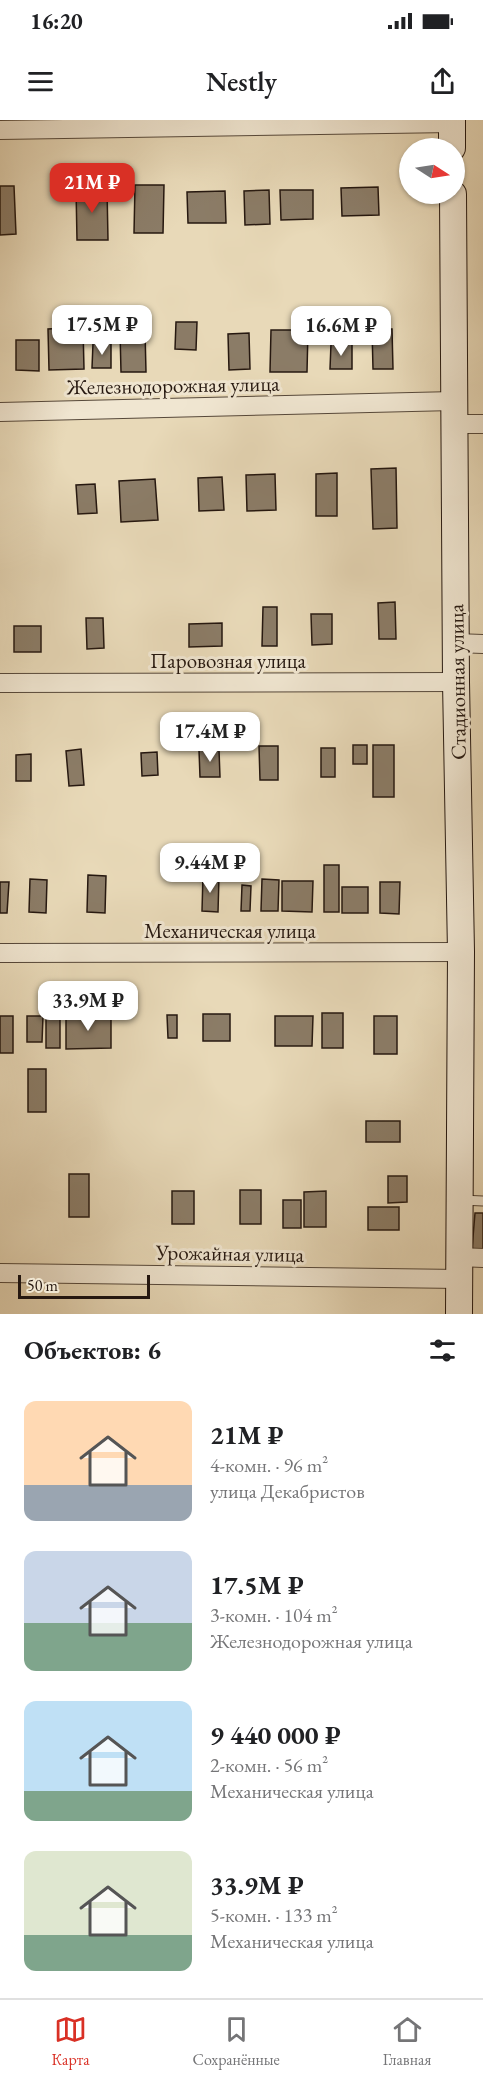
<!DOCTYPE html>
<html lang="ru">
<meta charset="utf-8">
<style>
:root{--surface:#fff;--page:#f2f2f2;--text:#202124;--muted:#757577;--line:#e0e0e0;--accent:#d93025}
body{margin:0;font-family:"EB Garamond",serif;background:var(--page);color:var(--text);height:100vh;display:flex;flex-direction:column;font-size:22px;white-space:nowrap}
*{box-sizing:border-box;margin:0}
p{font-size:20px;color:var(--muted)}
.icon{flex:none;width:33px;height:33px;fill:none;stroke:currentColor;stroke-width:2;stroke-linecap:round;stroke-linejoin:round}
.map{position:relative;height:1194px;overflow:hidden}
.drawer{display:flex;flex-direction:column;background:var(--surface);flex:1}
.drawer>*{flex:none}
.needle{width:39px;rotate:102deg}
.controls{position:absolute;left:399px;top:18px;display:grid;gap:12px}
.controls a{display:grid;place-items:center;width:66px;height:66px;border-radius:50%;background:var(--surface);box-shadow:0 2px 4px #0004;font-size:30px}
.scale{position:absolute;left:18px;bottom:15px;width:132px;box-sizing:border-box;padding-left:6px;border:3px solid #261810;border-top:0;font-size:16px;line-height:21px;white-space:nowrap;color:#261810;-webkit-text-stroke:4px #f0e6d1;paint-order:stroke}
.price{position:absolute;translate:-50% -51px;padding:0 14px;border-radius:12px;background:#fff;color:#222;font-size:20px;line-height:39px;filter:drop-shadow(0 2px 3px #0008)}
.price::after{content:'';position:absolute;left:50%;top:36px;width:18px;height:14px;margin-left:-9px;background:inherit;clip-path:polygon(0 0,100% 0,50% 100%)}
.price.on{background:var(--accent);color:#fff}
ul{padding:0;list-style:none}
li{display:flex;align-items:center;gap:18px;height:150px;padding:0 24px}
li span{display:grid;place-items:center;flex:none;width:168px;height:120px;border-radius:12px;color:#555}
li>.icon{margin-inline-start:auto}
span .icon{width:72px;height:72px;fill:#fffc;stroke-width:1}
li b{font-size:26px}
h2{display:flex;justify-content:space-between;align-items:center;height:72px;padding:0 24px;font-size:26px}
.status{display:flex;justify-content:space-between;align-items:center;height:42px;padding:0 30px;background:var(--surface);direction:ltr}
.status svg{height:16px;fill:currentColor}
header{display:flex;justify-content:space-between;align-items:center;height:78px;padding:0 24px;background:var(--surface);font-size:27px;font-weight:600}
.dock{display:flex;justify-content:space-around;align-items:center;height:84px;border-top:2px solid var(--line);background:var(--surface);font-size:16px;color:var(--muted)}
.dock a{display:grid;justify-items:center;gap:3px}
.dock .on{color:var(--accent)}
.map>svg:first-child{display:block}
.building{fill:#8b7c67;stroke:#261810;stroke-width:1.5}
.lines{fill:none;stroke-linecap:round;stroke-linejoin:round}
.lane-casing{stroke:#56483a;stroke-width:11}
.street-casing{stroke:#56483a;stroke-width:20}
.secondary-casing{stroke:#261810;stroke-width:28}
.lane{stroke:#f0e6d1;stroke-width:9}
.street{stroke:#f0e6d1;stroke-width:18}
.secondary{stroke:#f0e6d1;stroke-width:26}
.labels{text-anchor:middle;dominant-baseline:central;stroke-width:6;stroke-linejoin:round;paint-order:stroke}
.street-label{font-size:21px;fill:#261810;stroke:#f0e6d1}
</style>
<div class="status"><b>16:20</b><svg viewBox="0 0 49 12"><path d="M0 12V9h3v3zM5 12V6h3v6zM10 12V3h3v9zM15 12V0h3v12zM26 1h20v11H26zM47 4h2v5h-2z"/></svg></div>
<header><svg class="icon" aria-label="menu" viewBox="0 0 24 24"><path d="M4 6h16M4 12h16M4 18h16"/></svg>Nestly<svg class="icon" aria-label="share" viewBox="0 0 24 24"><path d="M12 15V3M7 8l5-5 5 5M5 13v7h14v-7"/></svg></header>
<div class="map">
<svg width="483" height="1194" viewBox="0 0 483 1194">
<rect width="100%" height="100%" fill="#e8d9b8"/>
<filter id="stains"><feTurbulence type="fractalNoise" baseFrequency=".00333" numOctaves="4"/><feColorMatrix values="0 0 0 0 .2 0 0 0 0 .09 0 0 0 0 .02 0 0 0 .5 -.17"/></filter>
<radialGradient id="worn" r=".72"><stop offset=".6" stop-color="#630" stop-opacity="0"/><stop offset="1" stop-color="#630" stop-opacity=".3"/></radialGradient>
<g class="building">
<path d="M135,65H164L163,113H134Z"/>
<path d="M0,66H14L16,114L0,115Z"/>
<path d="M378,67L379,95L342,96L341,68Z"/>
<path d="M76,68H107L108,120H77Z"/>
<path d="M269,70L270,104L245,105L244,71Z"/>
<path d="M280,70H313V99L281,100Z"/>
<path d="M225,71L226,103H188L187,72Z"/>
<path d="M176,202H197L196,230L175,229Z"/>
<path d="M83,207L84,249L49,250L48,209Z"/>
<path d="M372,209H392L393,249H373Z"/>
<path d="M271,210H308L307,252H270Z"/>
<path d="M120,211H145L146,252H121Z"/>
<path d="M249,213L250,249L229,250L228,214Z"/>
<path d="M16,220H39V251L16,250Z"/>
<path d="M93,223H111V248H92Z"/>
<path d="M331,224H352V249H330Z"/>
<path d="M396,348L397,408L373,409L371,349Z"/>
<path d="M337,353V396H316V354Z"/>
<path d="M275,354L276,390L247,391L246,355Z"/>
<path d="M222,357L224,390L199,391L198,358Z"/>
<path d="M155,359L158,400L121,402L119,361Z"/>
<path d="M95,364L97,393L78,394L76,365Z"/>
<path d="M395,482L396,519H379L378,483Z"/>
<path d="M263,487H277V526H262Z"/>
<path d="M311,494H332V524L312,525Z"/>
<path d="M86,498H103L104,528L87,529Z"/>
<path d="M222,503V526L189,527V504Z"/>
<rect x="14" y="506" width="27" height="26"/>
<rect x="353" y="625" width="14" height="19"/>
<rect x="373" y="625" width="21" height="52"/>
<path d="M259,626H278V660H260Z"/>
<rect x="321" y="628" width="14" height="29"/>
<path d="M81,629L84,665L69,666L66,631Z"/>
<path d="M199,630H219L220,657H200Z"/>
<path d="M157,632L158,655L142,656L141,633Z"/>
<path d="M31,634V661H16V635Z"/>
<rect x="324" y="745" width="15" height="47"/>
<path d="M88,755L106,756L105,793L87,792Z"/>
<path d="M203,755L219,756L218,792L202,791Z"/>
<path d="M30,759L47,760L46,793L29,792Z"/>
<path d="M262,759L279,760L278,791H261Z"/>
<path d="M282,761H313L312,792L282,791Z"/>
<path d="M0,762H9L7,793H0Z"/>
<path d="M380,762H400L399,794L380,793Z"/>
<path d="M242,765L251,766L250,791H241Z"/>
<rect x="342" y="767" width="26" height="26"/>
<rect x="322" y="893" width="21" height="35"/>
<rect x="203" y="894" width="27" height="27"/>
<rect x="46" y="895" width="14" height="33"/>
<path d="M66,895H111V928L66,929Z"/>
<path d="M167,895H177V918H168Z"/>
<rect x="0" y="896" width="13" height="37"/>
<path d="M27,896H43L42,922H27Z"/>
<path d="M275,896H313L312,926H275Z"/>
<rect x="374" y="896" width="23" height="38"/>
<rect x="28" y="949" width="18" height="43"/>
<rect x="366" y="1001" width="34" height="21"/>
<rect x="69" y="1054" width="20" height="43"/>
<path d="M388,1056H407V1082L388,1083Z"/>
<rect x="240" y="1070" width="21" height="34"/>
<rect x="172" y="1071" width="22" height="33"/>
<path d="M326,1071V1107H304V1072Z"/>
<rect x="283" y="1080" width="18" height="28"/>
<rect x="368" y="1087" width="31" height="23"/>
<path d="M475,1093H483V1129H472Z"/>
</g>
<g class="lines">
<g class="lane-casing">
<path id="lane" d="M461,1080L483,1081"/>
</g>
<g class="street-casing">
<g id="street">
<path d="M0,10L452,3"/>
<path d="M0,292L454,281"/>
<path d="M454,304H483"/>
<path d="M456,523L483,524"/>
<path d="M0,563L456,562"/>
<path d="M0,833L461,832"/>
<path d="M459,1137L483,1138"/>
<path d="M0,1153L459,1159"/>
</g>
</g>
<g class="secondary-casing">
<g id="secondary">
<path d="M452,0V28"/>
<path d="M453,74L456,562L461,832L459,1194"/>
</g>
</g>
<use href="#lane" class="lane"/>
<use href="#street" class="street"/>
<use href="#secondary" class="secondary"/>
</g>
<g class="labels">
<g class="street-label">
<text transform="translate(173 265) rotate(-1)">Железнодорожная улица</text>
<text x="228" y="540">Паровозная улица</text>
<text transform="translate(457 562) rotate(-91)">Стадионная улица</text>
<text x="230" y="810">Механическая улица</text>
<text transform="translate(230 1133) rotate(1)">Урожайная улица</text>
</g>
</g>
<rect width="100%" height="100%" filter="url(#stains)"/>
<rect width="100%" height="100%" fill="url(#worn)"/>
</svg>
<div class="controls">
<a><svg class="needle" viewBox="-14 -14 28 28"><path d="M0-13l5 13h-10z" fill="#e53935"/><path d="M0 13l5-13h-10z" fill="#757577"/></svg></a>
</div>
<div class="scale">50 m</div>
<b class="price on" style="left:92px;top:94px">21M ₽</b>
<b class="price" style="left:102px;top:236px">17.5M ₽</b>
<b class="price" style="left:341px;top:237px">16.6M ₽</b>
<b class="price" style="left:210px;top:643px">17.4M ₽</b>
<b class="price" style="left:210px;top:774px">9.44M ₽</b>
<b class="price" style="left:88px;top:912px">33.9M ₽</b>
</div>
<section class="drawer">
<h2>Объектов: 6<svg class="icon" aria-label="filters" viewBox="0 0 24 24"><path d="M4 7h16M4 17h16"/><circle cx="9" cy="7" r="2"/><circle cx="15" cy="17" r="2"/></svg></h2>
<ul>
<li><span style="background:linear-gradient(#ffd9b3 70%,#9aa5b1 0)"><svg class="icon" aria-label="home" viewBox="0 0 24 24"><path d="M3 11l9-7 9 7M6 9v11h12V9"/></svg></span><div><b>21M ₽</b><p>4-комн. · 96 m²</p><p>улица Декабристов</p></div></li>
<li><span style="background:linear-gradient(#c9d6e8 60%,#7fa58c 0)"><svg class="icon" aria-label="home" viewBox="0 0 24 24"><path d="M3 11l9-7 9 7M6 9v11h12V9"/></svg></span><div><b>17.5M ₽</b><p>3-комн. · 104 m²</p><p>Железнодорожная улица</p></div></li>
<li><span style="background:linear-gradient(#bfe0f5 75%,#7fa58c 0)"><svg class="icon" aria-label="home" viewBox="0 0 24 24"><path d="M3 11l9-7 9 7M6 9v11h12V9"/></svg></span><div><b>9 440 000 ₽</b><p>2-комн. · 56 m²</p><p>Механическая улица</p></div></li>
<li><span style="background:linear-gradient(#dfe7d0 70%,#7fa58c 0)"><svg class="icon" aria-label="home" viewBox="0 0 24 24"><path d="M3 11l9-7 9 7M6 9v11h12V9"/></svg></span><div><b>33.9M ₽</b><p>5-комн. · 133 m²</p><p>Механическая улица</p></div></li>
</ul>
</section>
<nav class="dock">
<a class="on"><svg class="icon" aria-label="map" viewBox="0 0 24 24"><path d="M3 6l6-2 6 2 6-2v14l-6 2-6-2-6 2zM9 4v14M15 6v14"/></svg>Карта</a>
<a><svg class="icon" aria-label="saved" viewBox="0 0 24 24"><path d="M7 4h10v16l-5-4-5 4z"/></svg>Сохранённые</a>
<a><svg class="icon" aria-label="home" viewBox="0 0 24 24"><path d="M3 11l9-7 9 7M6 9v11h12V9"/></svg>Главная</a>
</nav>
